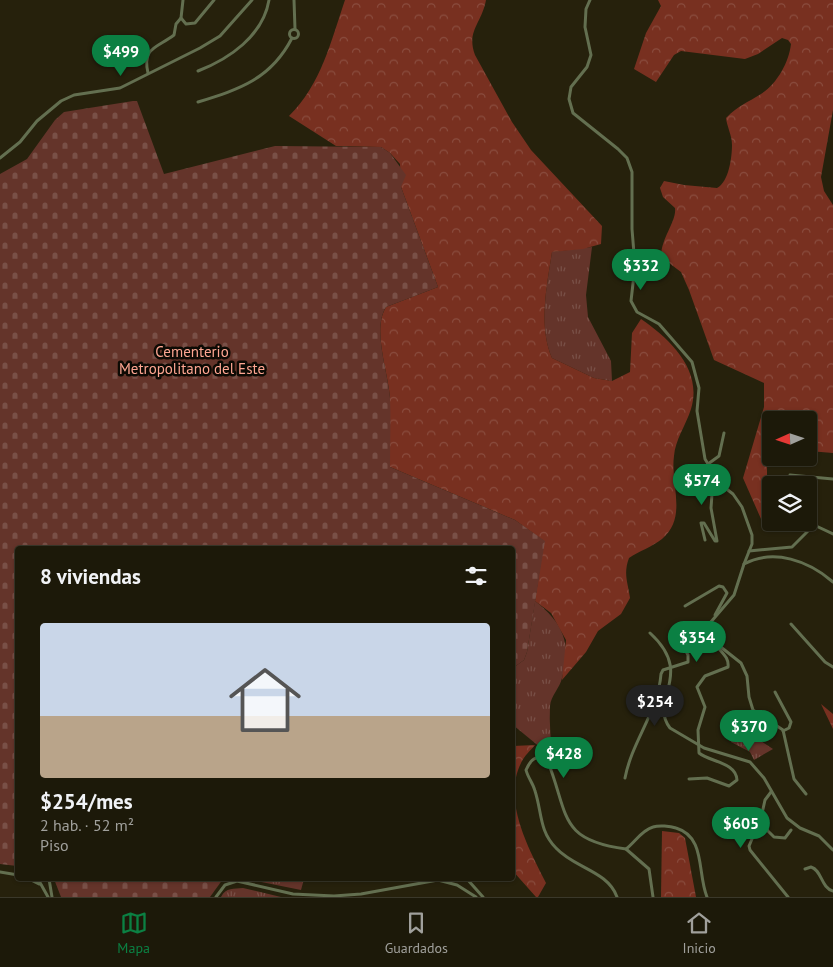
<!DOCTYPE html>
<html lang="es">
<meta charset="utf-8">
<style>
:root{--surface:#1c1909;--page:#252212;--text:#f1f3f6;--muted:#a0a09c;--line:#3a382a;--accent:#0b8043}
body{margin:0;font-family:"PT Sans",sans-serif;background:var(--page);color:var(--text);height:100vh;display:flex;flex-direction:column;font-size:19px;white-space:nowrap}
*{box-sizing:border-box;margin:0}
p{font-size:16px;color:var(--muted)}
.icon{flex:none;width:28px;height:28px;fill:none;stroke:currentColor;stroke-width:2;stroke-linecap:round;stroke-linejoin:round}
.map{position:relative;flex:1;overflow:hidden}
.side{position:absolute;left:15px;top:546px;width:500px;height:335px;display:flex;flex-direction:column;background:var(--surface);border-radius:5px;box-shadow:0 1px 4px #0004,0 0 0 1px var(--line)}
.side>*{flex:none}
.needle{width:32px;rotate:267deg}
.buttons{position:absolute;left:762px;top:411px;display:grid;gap:10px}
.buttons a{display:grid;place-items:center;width:55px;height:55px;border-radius:5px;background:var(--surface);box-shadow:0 1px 4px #0004,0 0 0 1px var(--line);font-size:25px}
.price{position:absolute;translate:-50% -42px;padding:0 11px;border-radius:18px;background:var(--accent);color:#fff;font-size:16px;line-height:32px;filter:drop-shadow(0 1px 2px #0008)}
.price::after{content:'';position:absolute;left:50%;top:30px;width:15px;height:11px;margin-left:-8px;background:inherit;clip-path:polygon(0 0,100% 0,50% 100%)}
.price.on{background:#222;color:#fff}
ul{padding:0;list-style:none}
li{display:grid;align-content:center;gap:10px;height:265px;padding:0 25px}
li+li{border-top:1px solid var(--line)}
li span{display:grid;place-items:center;height:155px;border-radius:5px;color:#555}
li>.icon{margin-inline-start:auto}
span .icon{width:90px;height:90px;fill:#fffc;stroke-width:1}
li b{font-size:21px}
h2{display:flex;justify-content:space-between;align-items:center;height:60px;padding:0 25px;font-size:21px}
.dock{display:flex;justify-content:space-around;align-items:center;height:70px;border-top:1px solid var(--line);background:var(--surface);font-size:14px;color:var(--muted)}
.dock a{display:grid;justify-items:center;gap:2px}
.dock .on{color:var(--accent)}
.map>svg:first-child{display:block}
.grass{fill:url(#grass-tufts)}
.forest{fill:url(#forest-crowns)}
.cemetery{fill:url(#cemetery-stones)}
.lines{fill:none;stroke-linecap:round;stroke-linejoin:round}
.minor{stroke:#636f50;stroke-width:3}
.labels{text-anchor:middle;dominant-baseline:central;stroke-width:5;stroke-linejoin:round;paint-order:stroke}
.park-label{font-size:15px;fill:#fea692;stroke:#0d0a04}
</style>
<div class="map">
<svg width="833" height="897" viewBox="0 0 833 897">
<defs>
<pattern id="grass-tufts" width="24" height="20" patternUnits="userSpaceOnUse" patternTransform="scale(1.25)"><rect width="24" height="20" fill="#64342a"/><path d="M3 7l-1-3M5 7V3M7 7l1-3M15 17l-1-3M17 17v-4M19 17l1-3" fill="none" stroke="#795047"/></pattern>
<pattern id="forest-crowns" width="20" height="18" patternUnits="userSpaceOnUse" patternTransform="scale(1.25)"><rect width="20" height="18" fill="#783020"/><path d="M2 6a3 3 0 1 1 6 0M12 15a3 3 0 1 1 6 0" fill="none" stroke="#8a4d3f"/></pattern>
<pattern id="cemetery-stones" width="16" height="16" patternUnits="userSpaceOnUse" patternTransform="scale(1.25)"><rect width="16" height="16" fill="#64342a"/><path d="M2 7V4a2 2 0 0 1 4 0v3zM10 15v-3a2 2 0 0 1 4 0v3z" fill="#795047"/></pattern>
</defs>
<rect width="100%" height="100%" fill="#26210c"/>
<g class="grass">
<path d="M592,247L586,295L588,317L611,361L612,381L594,378L552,358C538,326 547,285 552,252Z"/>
<path d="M535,601C563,623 572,643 562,678C560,688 551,695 550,706C549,723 551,740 552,757L513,725V668L524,660L527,652Z"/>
<path d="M730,735L739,739L741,738L743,741H752V735L773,749L754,760L750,752L731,742Z"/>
<path d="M247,879H304L301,890Z"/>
<path d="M243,888L281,897H221C226,887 234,889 243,888Z"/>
</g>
<g class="forest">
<path d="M345,0H486C482,23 466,31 475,55L512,122L531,150L602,226L601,244L583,249L552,252C547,285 538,326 552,358L594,378L612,381L630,372L632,333L641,319C670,339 703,370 691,409C686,425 675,440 674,456C670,484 688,517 662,539C652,547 639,551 629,558C623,574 628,583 630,598L621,614L598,631L586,652L562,680L566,640L551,613L535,601L544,541L515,520L390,467C390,444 390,421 390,398C388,371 372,330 386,307L438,287L401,187L400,164L390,153L381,147L336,146L289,116C321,85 331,41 345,0Z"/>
<path d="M658,0H833V110L821,177L824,191L833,205V453L809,451V420H771L772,458L767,466V476L771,485L772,523L765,528L743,478L764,407V383L714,360L689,290L681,272L661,257C661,238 677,221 675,208L663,197L660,188L664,181L684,185L717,188C729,182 732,157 732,145C732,135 727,127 726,118C739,105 747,103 761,94C777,84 789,62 791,44L788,40L782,38L758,54L745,59L681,51L674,55L656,82L634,69L646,33L661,6Z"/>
<path d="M821,704L833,714V729Z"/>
<path d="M535,745C531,750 524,756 521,763C502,801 529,849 546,883L538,897H536L512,870L513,746Z"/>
<path d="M662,831L679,833L685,838L696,897H661Z"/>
</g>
<g class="cemetery">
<path d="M133,101H137L164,174L275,146L381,147L390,153L406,175L401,187L438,287L386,307C372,329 388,371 390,398C391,421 390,444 390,467L515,520L545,541L527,652L524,660L513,668L512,549H18L17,866L0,864V174L27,159L55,120L64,112Z"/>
<path d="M54,879H223L210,897H61Z"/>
</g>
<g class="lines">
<g class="minor">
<path d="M183,0L181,18L186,24L195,23L214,0"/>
<path d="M294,0L295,29"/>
<path d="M590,0L586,9L585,27L591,55L587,67L571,87L569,99L573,113L618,149L627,158L632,172V229L635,266L631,301L637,312L659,324L692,362L699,388L697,411L705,459L720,484L733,494L742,507L752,535V544L744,564"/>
<circle cx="294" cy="34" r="4.5"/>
<path d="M198,71C229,59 263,36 269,0"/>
<path d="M148,73C142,47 157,48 174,35L176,24L181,18"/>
<path d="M198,102C240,89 271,79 292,38"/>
<path d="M0,158L20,142L37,121L61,101L74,95L120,88L200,48L220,36L252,0"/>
<path d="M790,475L833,479"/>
<path d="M705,540L701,523H704L715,541H717L711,508L712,494L707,482L708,464L719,456L724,433"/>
<path d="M749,551L792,547L814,525L833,534"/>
<path d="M685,606L719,586L723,587L727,593L715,615"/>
<path d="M791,624L825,662L833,667"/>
<path d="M650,633C696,675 648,700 670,728L704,748L750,762L764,778L787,818L800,828L819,836L833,850"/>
<path d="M712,640L741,663L747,676L749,697L753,710L783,730L794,779L806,794"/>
<path d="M775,692L791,722L789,728L783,731"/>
<path d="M625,778C632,741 658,712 661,674L663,670L688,662V655L681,642"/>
<path d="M689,779L707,778L729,786L737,780C736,762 710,762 699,753L698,730L705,707L697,687L705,676L728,667C730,651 709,650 710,623L734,595L744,564C774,548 809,561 833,582"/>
<path d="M771,792L765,800L761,818L749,846L750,850L788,897"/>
<path d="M761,818L768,831L774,837L785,838L791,830"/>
<path d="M626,849L649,869L653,897"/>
<path d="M805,869L811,867C822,870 821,888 833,891"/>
<path d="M0,872L18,875"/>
<path d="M29,879L39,884"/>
<path d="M38,879L48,897"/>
<path d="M49,879L52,897"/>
<path d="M467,879L483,897"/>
<path d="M216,897L225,885L237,881L293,894L334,896L361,894L438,880L457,885L476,897"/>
<path d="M617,897C608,871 574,868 556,848C539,831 542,812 535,791C533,783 528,778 526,770C530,761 533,758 542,756L548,762C569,815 558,840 626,849C635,842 642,830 653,827C659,825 670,826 676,828C706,837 697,873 707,897"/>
</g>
</g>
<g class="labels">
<g class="park-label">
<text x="192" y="351">Cementerio<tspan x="192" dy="17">Metropolitano del Este</tspan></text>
</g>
</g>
</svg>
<div class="buttons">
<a><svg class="needle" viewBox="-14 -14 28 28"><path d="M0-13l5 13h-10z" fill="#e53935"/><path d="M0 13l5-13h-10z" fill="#a0a09c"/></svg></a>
<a><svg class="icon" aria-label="layers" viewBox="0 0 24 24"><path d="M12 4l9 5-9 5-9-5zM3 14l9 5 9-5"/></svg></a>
</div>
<b class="price" style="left:121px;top:77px">$499</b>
<b class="price" style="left:641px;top:291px">$332</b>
<b class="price" style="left:702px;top:506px">$574</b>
<b class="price" style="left:697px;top:663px">$354</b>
<b class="price on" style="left:655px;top:727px">$254</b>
<b class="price" style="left:749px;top:752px">$370</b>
<b class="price" style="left:564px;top:779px">$428</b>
<b class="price" style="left:741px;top:849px">$605</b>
<section class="side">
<h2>8 viviendas<svg class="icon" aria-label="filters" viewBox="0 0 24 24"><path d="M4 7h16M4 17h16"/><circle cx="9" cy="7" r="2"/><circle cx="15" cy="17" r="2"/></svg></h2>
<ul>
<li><span style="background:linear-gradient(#c9d6e8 60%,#b9a48a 0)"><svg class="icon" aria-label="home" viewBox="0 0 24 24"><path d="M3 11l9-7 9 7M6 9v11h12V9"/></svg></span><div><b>$254/mes</b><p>2 hab. · 52 m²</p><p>Piso</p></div></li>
</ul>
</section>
</div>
<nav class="dock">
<a class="on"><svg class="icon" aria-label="map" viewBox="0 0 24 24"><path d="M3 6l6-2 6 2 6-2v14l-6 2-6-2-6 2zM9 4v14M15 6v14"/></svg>Mapa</a>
<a><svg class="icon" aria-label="saved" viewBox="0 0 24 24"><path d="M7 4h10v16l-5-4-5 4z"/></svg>Guardados</a>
<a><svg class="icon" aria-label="home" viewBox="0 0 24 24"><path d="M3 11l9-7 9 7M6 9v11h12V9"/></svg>Inicio</a>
</nav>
